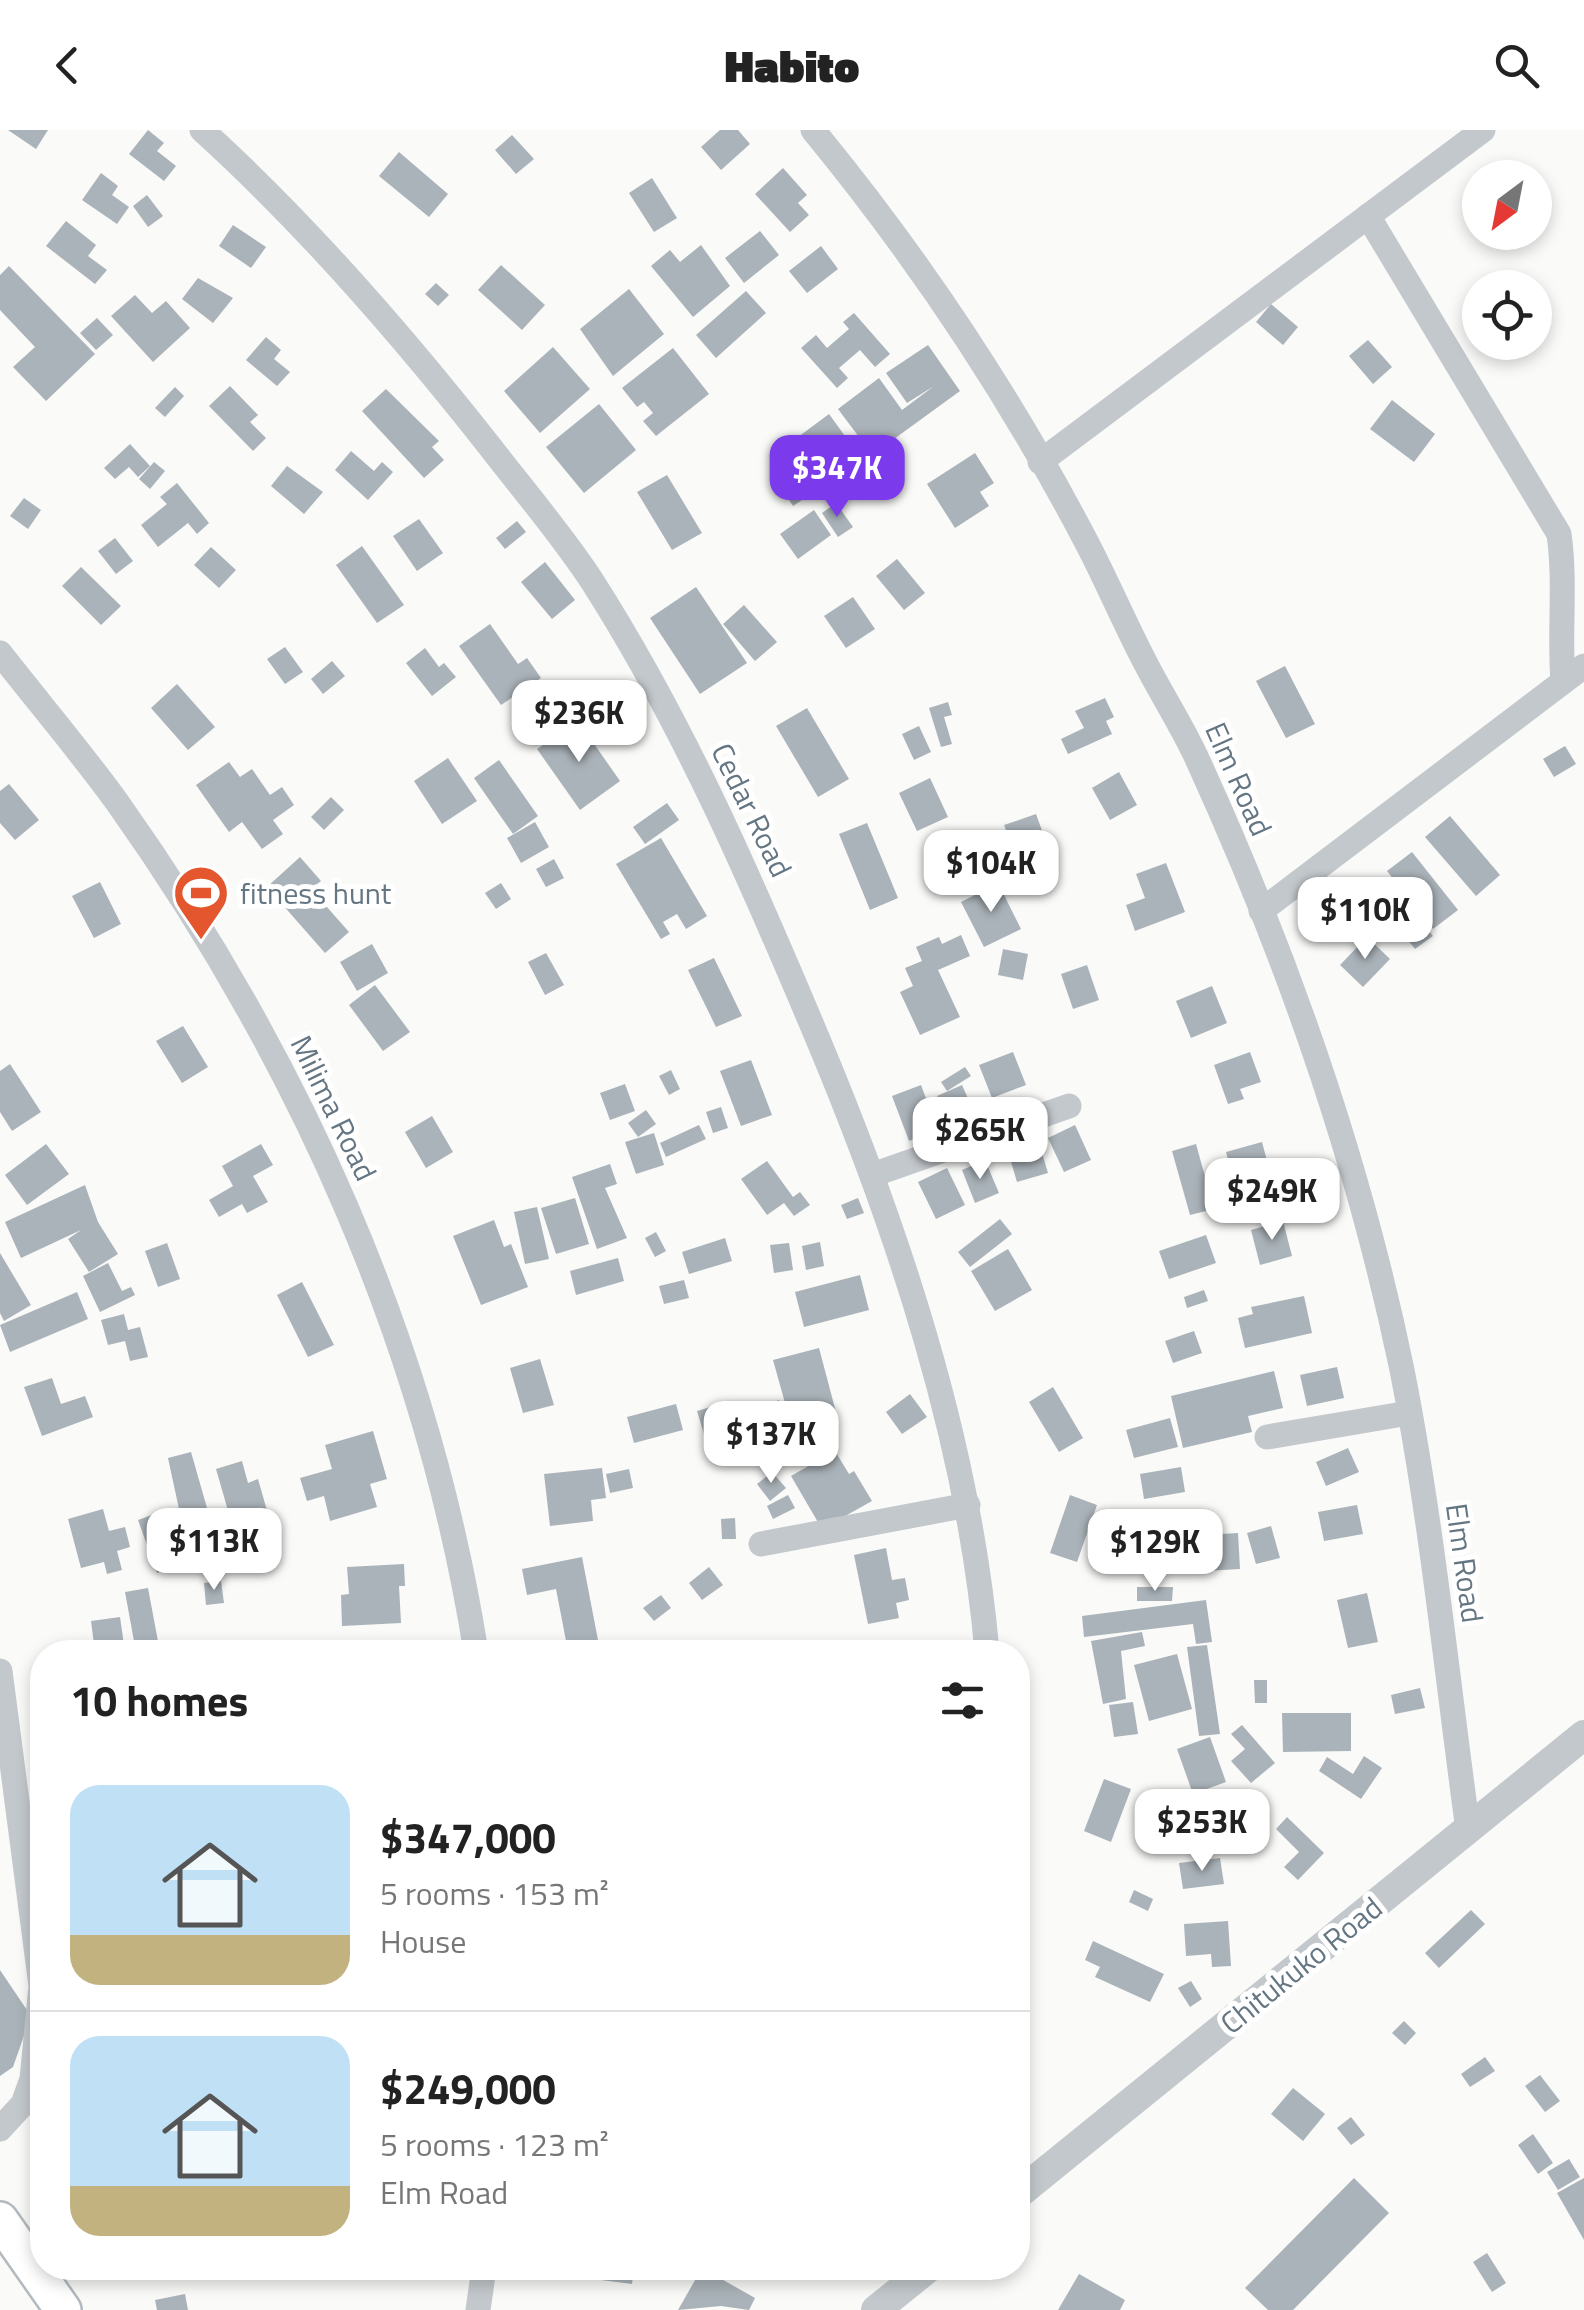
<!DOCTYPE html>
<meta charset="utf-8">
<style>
:root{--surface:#fff;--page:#f2f2f2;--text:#222;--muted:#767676;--line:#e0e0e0;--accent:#7c3aed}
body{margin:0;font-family:"Titillium Web",sans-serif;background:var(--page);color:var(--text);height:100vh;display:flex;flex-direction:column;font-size:38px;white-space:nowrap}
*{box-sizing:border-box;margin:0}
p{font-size:32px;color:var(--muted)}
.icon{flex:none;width:55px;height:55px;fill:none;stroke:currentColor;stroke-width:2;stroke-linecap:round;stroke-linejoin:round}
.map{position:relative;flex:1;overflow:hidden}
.details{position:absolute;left:30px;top:1510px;width:1000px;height:640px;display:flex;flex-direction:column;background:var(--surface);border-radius:40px;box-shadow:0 5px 15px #0003}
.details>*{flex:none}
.needle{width:65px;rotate:212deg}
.buttons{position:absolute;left:1462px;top:30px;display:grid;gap:20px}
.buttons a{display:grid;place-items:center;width:90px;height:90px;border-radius:50%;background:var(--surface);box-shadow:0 5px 15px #0003;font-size:50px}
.price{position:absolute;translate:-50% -85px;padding:0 22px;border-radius:20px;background:#fff;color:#222;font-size:32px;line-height:65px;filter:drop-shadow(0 2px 5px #0008)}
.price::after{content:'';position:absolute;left:50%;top:60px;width:30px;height:22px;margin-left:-15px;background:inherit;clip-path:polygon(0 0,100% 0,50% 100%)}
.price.current{background:var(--accent);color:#fff}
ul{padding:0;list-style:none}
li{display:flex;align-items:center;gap:30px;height:250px;padding:0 40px}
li+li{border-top:2px solid var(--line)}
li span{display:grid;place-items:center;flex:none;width:280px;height:200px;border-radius:30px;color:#555}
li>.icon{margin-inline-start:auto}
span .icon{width:120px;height:120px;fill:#fffc;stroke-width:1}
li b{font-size:42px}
h2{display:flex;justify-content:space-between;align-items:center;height:120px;padding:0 40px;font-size:42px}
header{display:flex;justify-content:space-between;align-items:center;height:130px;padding:0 40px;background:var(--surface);font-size:45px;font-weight:800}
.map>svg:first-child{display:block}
.building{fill:#aab3b9}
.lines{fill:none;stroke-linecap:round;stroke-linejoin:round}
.secondary-casing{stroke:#b3babf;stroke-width:40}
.minor{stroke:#c3c8cc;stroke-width:25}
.tertiary{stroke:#c3c8cc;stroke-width:30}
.secondary{stroke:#fff;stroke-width:35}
.labels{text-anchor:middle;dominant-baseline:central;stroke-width:10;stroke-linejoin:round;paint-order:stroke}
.street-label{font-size:30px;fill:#657683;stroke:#fff}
.poi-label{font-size:30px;fill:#657683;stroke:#fff;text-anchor:start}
</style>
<header><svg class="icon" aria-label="back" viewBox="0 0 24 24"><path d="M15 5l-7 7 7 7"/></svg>Habito<svg class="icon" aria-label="search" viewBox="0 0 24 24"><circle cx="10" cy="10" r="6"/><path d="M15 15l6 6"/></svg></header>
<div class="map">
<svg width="1584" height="2180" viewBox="0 0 1584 2180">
<rect width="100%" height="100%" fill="#fafaf8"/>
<g class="building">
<path d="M8,0H48L36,19Z"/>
<path d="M148,0L164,13L157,21L176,36L164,51L129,24Z"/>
<path d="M720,0H738L750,14L721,40L701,17Z"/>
<path d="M512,5L534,29L516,44L495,20Z"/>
<path d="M399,22L448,64L429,87L379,46Z"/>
<path d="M783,38L807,65L798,73L809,85L790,102L755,64Z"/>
<path d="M101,43L118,56L112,65L129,77L117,94L82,70Z"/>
<path d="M652,48L677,88L654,102L629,63Z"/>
<path d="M147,65L163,86L148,97L133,76Z"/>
<path d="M66,91L96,115L88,126L107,140L95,154L46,116Z"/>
<path d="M233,95L266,117L251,138L219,116Z"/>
<path d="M760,101L779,125L744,153L725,128Z"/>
<path d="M701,115L730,156L693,187L651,136L670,120L680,132Z"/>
<path d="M821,116L838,139L807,163L789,141Z"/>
<path d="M501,135L545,175L522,200L478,160Z"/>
<path d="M9,136L95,224L46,271L13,237L35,217L0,180V145Z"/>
<path d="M198,148L233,168L213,193L182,169Z"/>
<path d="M436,153L449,165L438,176L425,164Z"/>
<path d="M629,159L664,204L613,246L580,199Z"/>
<path d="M746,161L766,183L716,228L696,205Z"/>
<path d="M135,165L152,183L166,171L190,198L153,232L111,186Z"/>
<path d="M1271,174L1298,197L1283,215L1256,192Z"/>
<path d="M854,183L890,224L875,237L860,220L839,238L848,248L837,258L801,218L816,205L827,218L849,199L843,192Z"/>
<path d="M97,188L113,205L96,220L80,203Z"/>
<path d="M266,207L281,220L274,229L290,242L277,256L246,230Z"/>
<path d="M1368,210L1392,237L1373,254L1349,226Z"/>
<path d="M928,215L960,261L824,360L799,326L787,334L778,322L829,284L850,313L859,307L838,279L879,248L902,280L934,256L907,273L886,243Z"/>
<path d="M553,217L590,259L540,303L504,261Z"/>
<path d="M673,218L709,264L656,306L643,291L653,283L644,272L637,277L622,258Z"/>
<path d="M230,256L258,285L250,292L266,308L253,321L209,276Z"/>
<path d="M175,257L184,266L165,287L155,278Z"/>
<path d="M386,259L439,311L432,317L444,330L424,348L362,281Z"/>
<path d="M1392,270L1435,304L1414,332L1370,299Z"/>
<path d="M599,274L636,320L584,363L546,317Z"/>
<path d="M130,314L150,336L138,347L129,337L115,349L104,338Z"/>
<path d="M351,321L374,341L382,332L393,342L368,370L335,340Z"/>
<path d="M975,323L994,353L980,362L989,376L955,398L927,354Z"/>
<path d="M154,332L165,341L150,359L139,349Z"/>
<path d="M287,336L323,362L304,384L271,356Z"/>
<path d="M667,345L702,403L672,420L637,362Z"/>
<path d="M794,351L805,368L793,376L782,359Z"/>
<path d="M177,353L209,393L197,404L188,393L158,417L141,395L167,374L160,367Z"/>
<path d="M24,368L41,380L28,399L10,386Z"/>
<path d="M836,373L853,397L838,407L822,383Z"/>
<path d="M814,380L831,405L798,429L780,404Z"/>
<path d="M419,389L443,423L417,441L393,406Z"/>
<path d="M517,391L526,402L505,419L496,408Z"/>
<path d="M115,408L133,431L116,444L98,421Z"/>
<path d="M362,416L404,475L377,493L336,435Z"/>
<path d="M211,417L236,440L219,458L194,435Z"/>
<path d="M897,429L925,463L904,480L876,446Z"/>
<path d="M545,432L575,470L552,489L521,452Z"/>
<path d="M81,437L121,476L101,495L62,456Z"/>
<path d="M696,457L747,533L700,564L650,488Z"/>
<path d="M853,467L875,499L846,518L824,486Z"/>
<path d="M744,475L777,512L755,531L723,494Z"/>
<path d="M490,494L518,534L527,528L541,548L501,575L459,516Z"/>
<path d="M285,517L303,542L285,554L267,529Z"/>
<path d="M425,518L439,537L444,533L456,547L432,566L406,533Z"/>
<path d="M332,531L345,546L323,564L311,549Z"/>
<path d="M1285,536L1315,594L1286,608L1256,551Z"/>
<path d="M177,554L215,597L188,620L151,578Z"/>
<path d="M1105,568L1114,587L1106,591L1112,604L1068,624L1061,609L1084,598L1075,581Z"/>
<path d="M948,572L952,585L944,587L952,614L941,617L929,578Z"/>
<path d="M807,578L849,649L818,667L776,596Z"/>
<path d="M578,591L620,651L580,680L537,619Z"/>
<path d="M919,596L931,622L914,630L902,604Z"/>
<path d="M1565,616L1576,634L1554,647L1543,629Z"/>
<path d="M448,628L477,671L442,694L414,651Z"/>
<path d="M499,630L538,686L513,704L474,648Z"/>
<path d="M229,632L240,647L252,639L270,665L282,657L294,675L273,690L283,704L262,719L242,692L229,702L196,655Z"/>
<path d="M1119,642L1137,675L1110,690L1092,658Z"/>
<path d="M930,648L948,687L917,701L899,663Z"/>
<path d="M9,654L39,690L15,710L0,693V661Z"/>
<path d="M331,667L344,680L324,700L311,687Z"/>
<path d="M667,673L679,690L645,714L633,697Z"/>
<path d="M1036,684L1048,717L1016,728L1004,695Z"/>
<path d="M1450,686L1500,745L1476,766L1425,707Z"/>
<path d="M535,692L549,717L521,733L507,708Z"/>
<path d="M867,693L898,768L870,780L839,704Z"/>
<path d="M661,708L707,786L686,799L677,784L663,792L670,804L661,809L616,734Z"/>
<path d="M976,720L989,749L972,757L958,728Z"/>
<path d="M1412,722L1458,780L1433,799L1387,741Z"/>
<path d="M300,727L321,751L311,759L349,802L325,823L267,757Z"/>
<path d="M554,729L564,748L546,757L536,739Z"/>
<path d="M1166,733L1185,782L1135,801L1126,775L1145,768L1136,744Z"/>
<path d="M100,752L121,794L94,808L72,766Z"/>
<path d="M501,753L511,769L496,779L485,763Z"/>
<path d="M998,753L1021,799L984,817L961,772Z"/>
<path d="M1425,796L1433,806L1415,819L1407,809Z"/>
<path d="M961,805L970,826L938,840L960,887L920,905L900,862L913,856L905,838L922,831L916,817L939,807L942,814Z"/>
<path d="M1367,807L1390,829L1363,857L1340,835Z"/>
<path d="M372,814L388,843L357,861L340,832Z"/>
<path d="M1003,819L1028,824L1023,850L998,845Z"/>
<path d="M546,823L564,855L545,865L528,832Z"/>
<path d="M714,828L742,886L716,897L688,840Z"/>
<path d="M1087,835L1099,870L1073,879L1061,844Z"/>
<path d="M375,855L410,902L383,921L349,875Z"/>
<path d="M1212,856L1227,893L1191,908L1176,871Z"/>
<path d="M183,896L208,937L182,953L156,911Z"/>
<path d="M1013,922L1026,955L992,968L979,935Z"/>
<path d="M1250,922L1261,952L1240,959L1244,969L1228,974L1214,935Z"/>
<path d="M751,930L772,985L741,996L720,941Z"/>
<path d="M10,934L41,982L12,1001L0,982V941Z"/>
<path d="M965,937L971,946L947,961L941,952Z"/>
<path d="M671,940L680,959L669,965L659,946Z"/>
<path d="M625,954L635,981L610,990L600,963Z"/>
<path d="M921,955L938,1000L909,1011L892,966Z"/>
<path d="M962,955L974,982L949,993L937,966Z"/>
<path d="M721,977L728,998L713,1003L706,982Z"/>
<path d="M646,980L656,994L638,1007L628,993Z"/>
<path d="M432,986L453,1022L426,1038L405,1002Z"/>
<path d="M699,995L706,1009L666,1027L660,1013Z"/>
<path d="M1075,995L1091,1030L1064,1042L1048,1008Z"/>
<path d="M654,1003L664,1035L636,1044L625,1012Z"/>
<path d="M1037,1006L1048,1043L1017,1052L1006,1015Z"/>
<path d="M1262,1012L1270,1042L1234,1051L1226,1022Z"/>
<path d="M46,1014L69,1044L27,1075L5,1045Z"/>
<path d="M261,1014L273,1035L253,1046L268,1072L247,1083L242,1074L219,1087L209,1070L233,1056L222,1036Z"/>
<path d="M1196,1014L1214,1079L1190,1085L1172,1021Z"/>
<path d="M985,1030L999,1063L975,1073L962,1040Z"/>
<path d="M767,1031L793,1067L800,1062L810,1075L794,1086L784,1073L767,1085L741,1049Z"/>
<path d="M610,1034L617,1054L605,1058L627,1108L597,1119L572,1047Z"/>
<path d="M947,1038L965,1075L936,1089L918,1052Z"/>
<path d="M85,1055L98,1092L118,1124L89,1142L68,1109L81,1100L21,1128L5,1092Z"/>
<path d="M575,1068L589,1114L556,1124L541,1078Z"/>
<path d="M858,1068L864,1083L847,1089L841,1075Z"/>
<path d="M537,1077L549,1129L525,1134L514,1082Z"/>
<path d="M1000,1089L1012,1104L970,1137L958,1122Z"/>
<path d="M494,1090L504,1117L511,1114L528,1157L481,1175L453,1106Z"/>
<path d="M1283,1091L1292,1126L1260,1135L1251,1100Z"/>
<path d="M656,1102L666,1121L655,1127L645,1108Z"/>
<path d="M1206,1105L1216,1133L1169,1149L1159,1121Z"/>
<path d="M725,1108L732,1131L689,1144L682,1122Z"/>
<path d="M820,1112L824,1136L806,1140L802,1116Z"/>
<path d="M167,1113L180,1149L158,1157L145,1121Z"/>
<path d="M789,1113L793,1140L774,1143L770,1115Z"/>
<path d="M1008,1119L1032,1160L995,1181L971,1141Z"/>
<path d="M0,1123L31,1175L4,1191L0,1183Z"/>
<path d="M618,1128L624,1151L576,1165L570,1141Z"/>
<path d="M108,1133L122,1161L131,1157L135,1165L100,1182L83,1146Z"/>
<path d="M860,1145L869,1180L804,1197L795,1162Z"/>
<path d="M684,1150L689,1168L664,1174L659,1156Z"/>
<path d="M302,1152L334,1215L308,1227L277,1165Z"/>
<path d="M1204,1160L1208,1171L1187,1178L1184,1167Z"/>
<path d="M77,1162L88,1189L10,1222L0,1195Z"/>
<path d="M1304,1166L1312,1203L1245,1218L1238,1188L1253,1184L1251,1177Z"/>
<path d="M124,1184L128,1200L140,1197L148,1227L130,1231L125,1211L108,1215L101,1190Z"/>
<path d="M1194,1201L1202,1223L1173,1233L1165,1211Z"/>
<path d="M819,1218L837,1286L792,1298L773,1230Z"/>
<path d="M540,1229L554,1275L523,1283L510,1238Z"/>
<path d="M1337,1237L1344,1268L1307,1276L1300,1245Z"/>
<path d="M1274,1241L1283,1278L1248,1286L1252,1302L1183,1318L1171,1266Z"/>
<path d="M52,1248L61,1274L85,1266L93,1287L42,1306L24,1257Z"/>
<path d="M1053,1257L1083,1308L1059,1322L1029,1272Z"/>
<path d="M910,1264L927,1287L902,1304L886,1282Z"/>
<path d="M779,1270L787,1292L768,1298L760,1277Z"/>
<path d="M676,1274L683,1300L634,1313L627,1287Z"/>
<path d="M721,1274L734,1320L711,1327L697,1281Z"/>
<path d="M1170,1288L1178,1317L1134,1328L1126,1300Z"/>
<path d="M373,1301L387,1349L370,1354L377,1377L330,1391L324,1366L307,1371L300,1348L332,1339L325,1315Z"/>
<path d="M1348,1318L1359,1342L1326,1356L1316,1332Z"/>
<path d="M835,1321L849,1344L854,1341L872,1371L822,1399L791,1346Z"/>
<path d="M191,1322L209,1385L182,1393L168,1328Z"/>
<path d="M242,1331L248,1353L258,1349L276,1412L240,1422L216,1339Z"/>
<path d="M1181,1337L1185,1362L1144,1369L1140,1344Z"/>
<path d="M602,1338L606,1368L591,1370L593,1391L550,1396L544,1344Z"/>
<path d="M629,1339L633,1358L610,1363L606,1344Z"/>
<path d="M772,1342L786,1358L770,1371L757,1354Z"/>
<path d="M788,1365L795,1378L773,1389L767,1376Z"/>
<path d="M1070,1365L1097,1375L1077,1432L1050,1423Z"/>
<path d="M1357,1375L1363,1404L1324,1411L1318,1382Z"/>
<path d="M171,1378L189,1432L157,1443L138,1390Z"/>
<path d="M103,1379L109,1401L125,1397L130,1417L117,1421L122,1440L107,1444L104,1432L81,1438L68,1389Z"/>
<path d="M735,1388L736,1409H722L721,1389Z"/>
<path d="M1271,1396L1280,1428L1256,1434L1247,1403Z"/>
<path d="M1238,1403L1240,1439L1205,1441L1202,1405Z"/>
<path d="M886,1418L892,1450L905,1448L909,1470L896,1473L899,1488L868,1494L854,1425Z"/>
<path d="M582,1427L598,1510L567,1516L556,1459L527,1465L522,1439Z"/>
<path d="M404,1434L405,1456H399L401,1493L342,1496L341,1465L349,1464L347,1437Z"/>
<path d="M709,1437L723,1455L702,1470L689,1453Z"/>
<path d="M221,1451L224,1473L206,1475L204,1453Z"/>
<path d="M1137,1457H1173L1172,1471H1137Z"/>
<path d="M148,1458L160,1522H136L125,1462Z"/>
<path d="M1367,1463L1378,1512L1348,1518L1337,1470Z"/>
<path d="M661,1465L671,1478L654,1491L643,1478Z"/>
<path d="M1206,1470L1212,1512L1196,1514L1193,1494L1084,1507L1082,1486Z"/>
<path d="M120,1487L125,1522H95L91,1491Z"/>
<path d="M1142,1502L1145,1516L1121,1521L1126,1569L1103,1574L1091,1511Z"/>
<path d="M1207,1515L1220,1604L1199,1606L1187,1517Z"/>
<path d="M1177,1524L1192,1579L1149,1591L1134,1535Z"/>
<path d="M1254,1550H1267V1573H1255Z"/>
<path d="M1420,1558L1425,1578L1395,1584L1391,1565Z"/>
<path d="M1133,1572L1138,1604L1114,1607L1109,1575Z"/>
<path d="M1282,1583H1351V1621L1283,1622Z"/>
<path d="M1242,1595L1275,1633L1251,1653L1231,1631L1245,1619L1231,1604Z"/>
<path d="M1210,1607L1226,1652L1193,1664L1177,1619Z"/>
<path d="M1364,1626L1382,1638L1361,1669L1319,1641L1327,1627L1353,1644Z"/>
<path d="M1104,1649L1131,1659L1111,1712L1084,1701Z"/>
<path d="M1153,1672L1165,1677L1158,1694L1145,1689Z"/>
<path d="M1287,1687L1324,1723L1298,1750L1284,1737L1299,1722L1276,1699Z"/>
<path d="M1220,1728L1224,1754L1183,1759L1179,1733Z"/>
<path d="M1134,1760L1153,1769L1148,1781L1129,1772Z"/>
<path d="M1471,1780L1485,1794L1439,1838L1425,1823Z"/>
<path d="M1228,1791L1231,1836L1212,1837L1211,1824L1186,1826L1184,1794Z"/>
<path d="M1093,1811L1164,1844L1150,1872L1095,1847L1100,1837L1085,1830Z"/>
<path d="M0,1840L31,1886L13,1937L0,1946Z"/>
<path d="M1191,1851L1202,1869L1190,1877L1178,1858Z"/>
<path d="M1404,1891L1416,1903L1405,1915L1392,1903Z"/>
<path d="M1485,1927L1495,1941L1470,1957L1461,1944Z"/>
<path d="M1540,1945L1560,1971L1545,1982L1525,1956Z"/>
<path d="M1293,1958L1325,1984L1303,2011L1271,1984Z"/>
<path d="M1351,1987L1365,2005L1351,2015L1337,1998Z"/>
<path d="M1533,2004L1553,2033L1538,2044L1518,2015Z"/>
<path d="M1569,2029L1580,2047L1558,2060L1547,2042Z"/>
<path d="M1354,2048L1389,2083L1293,2180H1268L1245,2158Z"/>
<path d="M1584,2048V2110L1557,2063Z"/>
<path d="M1487,2123L1506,2153L1492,2162L1473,2132Z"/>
<path d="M595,2138H634L632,2154L593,2149Z"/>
<path d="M702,2138L755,2168L749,2180L721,2176L678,2180Z"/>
<path d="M1079,2144L1125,2170L1120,2180H1058Z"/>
<path d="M185,2164L188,2180H157L155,2170Z"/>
</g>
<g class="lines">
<g class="secondary-casing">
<path id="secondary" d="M0,2090L63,2180"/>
</g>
<g class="minor">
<path d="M202,0C308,96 403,206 491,318C525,362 562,405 592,451C684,595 751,750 817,907C898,1100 969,1313 987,1522"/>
<path d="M813,0C919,129 1012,269 1089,417C1109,456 1126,496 1146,534C1163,567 1184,599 1199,633C1287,826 1359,1032 1402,1240C1432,1392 1447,1547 1468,1700"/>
<path d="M1368,86L1559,404C1566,454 1559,502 1563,552"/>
<path d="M1040,332L1483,0"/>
<path d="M0,523C39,573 80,621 117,672C298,927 427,1213 476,1522"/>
<path d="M1261,781L1584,536"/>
<path d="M875,1044L1069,976"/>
<path d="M1267,1307L1409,1283"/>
<path d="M761,1414L968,1375"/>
<path d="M0,1541L41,1856L32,1949L23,1974L0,1999"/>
<path d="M478,2180L484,2138"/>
</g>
<g class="tertiary">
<path d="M1018,2064L1584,1605"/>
<path d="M876,2180L928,2138"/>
</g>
<use href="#secondary" class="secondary"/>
</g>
<defs>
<g id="stadium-pin" transform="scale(2.875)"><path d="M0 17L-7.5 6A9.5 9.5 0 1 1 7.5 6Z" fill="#e4572e" stroke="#fff"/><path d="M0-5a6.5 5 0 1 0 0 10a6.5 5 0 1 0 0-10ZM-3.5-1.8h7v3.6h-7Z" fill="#fff"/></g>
</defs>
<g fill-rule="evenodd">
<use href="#stadium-pin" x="201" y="763"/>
</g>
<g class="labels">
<g class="street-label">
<text transform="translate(1239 649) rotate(66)">Elm Road</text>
<text transform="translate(752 680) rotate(64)">Cedar Road</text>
<text transform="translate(334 978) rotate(64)">Milima Road</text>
<text transform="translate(1465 1433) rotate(82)">Elm Road</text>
<text transform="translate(1301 1835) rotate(-39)">Chitukuko Road</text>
</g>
<g class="poi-label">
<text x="240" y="763">fitness hunt</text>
</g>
</g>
</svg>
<div class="buttons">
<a><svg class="needle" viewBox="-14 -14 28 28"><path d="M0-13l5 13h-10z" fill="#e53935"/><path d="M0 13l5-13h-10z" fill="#767676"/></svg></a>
<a><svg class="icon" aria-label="locate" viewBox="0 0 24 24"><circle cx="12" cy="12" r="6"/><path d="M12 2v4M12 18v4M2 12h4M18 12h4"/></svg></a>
</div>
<b class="price current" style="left:837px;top:390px">$347K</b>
<b class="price" style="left:579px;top:635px">$236K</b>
<b class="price" style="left:991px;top:785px">$104K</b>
<b class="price" style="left:1365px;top:832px">$110K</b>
<b class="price" style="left:980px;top:1052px">$265K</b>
<b class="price" style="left:1272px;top:1113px">$249K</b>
<b class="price" style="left:771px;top:1356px">$137K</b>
<b class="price" style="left:214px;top:1463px">$113K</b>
<b class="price" style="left:1155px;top:1464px">$129K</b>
<b class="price" style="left:1202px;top:1744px">$253K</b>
<section class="details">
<h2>10 homes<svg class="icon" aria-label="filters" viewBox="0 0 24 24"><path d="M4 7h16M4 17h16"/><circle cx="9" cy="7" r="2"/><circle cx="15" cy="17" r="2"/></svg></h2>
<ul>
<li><span style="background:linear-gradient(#bfe0f5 75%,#c2b280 0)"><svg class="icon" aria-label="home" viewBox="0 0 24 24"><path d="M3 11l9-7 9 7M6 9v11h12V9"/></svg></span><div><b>$347,000</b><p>5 rooms · 153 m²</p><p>House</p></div></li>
<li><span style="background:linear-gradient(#bfe0f5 75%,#c2b280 0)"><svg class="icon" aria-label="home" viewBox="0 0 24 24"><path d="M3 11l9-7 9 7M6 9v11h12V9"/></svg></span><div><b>$249,000</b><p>5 rooms · 123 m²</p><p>Elm Road</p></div></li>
</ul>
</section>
</div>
